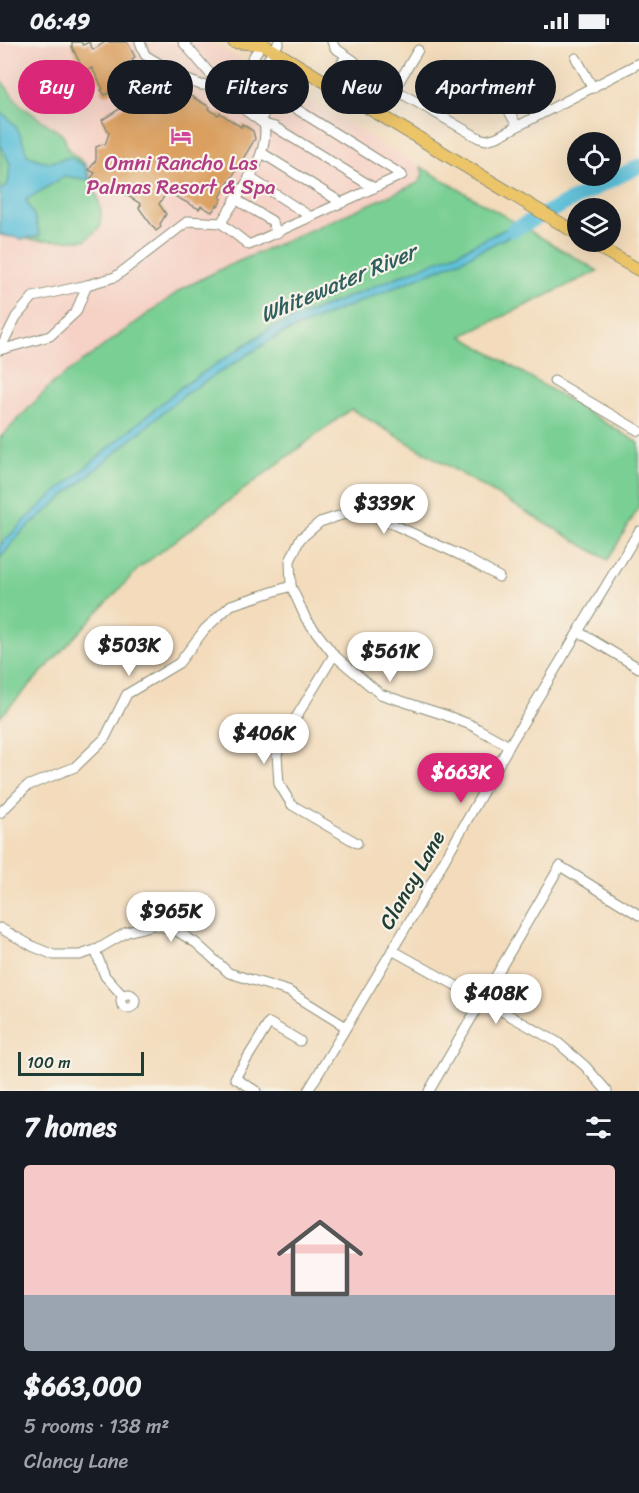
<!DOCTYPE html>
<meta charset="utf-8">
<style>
:root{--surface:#171b24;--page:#20242c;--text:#f1f3f6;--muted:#9ea1a6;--line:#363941;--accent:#db2777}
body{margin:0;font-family:Sriracha,sans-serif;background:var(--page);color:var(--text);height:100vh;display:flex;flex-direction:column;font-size:22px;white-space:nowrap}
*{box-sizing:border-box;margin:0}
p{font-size:20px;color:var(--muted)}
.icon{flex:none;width:33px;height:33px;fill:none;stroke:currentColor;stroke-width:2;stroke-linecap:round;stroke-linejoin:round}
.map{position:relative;height:1049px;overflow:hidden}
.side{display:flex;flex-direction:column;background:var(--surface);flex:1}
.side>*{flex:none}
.top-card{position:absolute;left:18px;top:18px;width:603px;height:54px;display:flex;gap:12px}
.buttons{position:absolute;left:567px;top:90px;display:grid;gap:12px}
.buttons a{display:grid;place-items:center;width:54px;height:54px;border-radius:50%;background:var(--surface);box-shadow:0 6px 24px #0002;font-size:30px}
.scale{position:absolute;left:18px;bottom:15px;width:126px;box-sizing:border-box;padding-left:6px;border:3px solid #1f3d34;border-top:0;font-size:16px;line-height:21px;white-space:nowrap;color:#1f3d34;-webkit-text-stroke:4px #f7f3e8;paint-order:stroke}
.price{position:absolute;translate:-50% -51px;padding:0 14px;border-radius:21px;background:#fff;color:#222;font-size:20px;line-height:39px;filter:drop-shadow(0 2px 3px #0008)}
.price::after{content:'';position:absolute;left:50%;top:36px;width:18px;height:14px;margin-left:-9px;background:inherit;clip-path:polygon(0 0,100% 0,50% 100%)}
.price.on{background:var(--accent);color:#fff}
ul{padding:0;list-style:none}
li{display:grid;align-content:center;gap:12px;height:318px;padding:0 24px}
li+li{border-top:2px solid var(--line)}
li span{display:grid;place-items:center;height:186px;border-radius:6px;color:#555}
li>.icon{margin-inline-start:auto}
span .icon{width:108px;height:108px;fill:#fffc;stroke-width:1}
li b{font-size:26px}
h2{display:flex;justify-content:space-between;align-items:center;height:72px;padding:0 24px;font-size:26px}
.chip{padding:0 21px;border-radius:27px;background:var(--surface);box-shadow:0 6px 24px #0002;font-size:21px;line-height:54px}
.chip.on{background:var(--accent);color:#fff}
.status{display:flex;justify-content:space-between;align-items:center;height:42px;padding:0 30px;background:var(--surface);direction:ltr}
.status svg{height:16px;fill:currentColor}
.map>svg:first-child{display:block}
.built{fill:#f6d1c5}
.green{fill:#79cf94;stroke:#4c8664;stroke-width:1.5}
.water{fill:#5bc0d9;stroke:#3d7e86;stroke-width:1.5}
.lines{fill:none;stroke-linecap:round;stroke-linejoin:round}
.river{stroke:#5bc0d9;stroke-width:15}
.building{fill:#dba061}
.minor-casing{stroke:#898c78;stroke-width:11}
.major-casing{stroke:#898c78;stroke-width:14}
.minor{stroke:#fff;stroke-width:9}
.major{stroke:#edc569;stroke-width:12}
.labels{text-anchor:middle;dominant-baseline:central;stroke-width:4.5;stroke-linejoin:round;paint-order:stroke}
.hotel-label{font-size:21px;fill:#b23c85;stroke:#f7f3e8}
.street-label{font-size:21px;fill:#1f3d34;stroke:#f7f3e8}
.water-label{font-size:22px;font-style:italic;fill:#2e5e5d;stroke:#f7f3e8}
</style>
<div class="status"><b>06:49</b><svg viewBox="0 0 49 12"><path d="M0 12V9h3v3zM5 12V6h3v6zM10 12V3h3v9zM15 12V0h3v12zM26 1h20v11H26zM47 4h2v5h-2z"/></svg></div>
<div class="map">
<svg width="639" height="1049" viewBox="0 0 639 1049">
<rect width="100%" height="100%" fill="#f7f3e8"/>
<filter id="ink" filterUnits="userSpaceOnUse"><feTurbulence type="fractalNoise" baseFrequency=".0167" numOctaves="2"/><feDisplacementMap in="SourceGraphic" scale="12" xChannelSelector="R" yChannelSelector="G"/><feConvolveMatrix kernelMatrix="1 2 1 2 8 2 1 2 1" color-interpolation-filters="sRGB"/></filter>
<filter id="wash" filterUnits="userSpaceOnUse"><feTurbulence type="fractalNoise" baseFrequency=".008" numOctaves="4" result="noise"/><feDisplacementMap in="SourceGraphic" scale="24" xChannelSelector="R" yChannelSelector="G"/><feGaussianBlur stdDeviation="1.35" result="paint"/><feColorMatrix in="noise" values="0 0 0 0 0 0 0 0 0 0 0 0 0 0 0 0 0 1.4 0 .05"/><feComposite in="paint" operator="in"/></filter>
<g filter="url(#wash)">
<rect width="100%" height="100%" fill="#f3dbbb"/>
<path class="built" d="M0,0H211L421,125L423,134L418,141L221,227L20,377L0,396V193L22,197L47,200L86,198L99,185L101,171L98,156L85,122L69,109L62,93L20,63L0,37Z"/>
<g class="green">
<path d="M0,37L20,63L63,93L69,109L85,122L98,156L101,171L100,185L86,198C56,199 29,199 0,193Z"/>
<path d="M421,125L598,229L462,294L639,401V465L608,518L351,367L139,526L0,675V396L53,341L182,247L221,227L418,141L423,133Z"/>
</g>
<g class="water">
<path d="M0,70C17,81 22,94 27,113L48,121L70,115L85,124L90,138L65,134L26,158L35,176L40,194L21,197L0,192V148L8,142L10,122L0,102Z"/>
<path d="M527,176L535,181L464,217L279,293L185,352L22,490L0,516V503L42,462L181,345L271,286L459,210Z"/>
</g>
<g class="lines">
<path class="river" d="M513,188L639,124"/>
</g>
<g id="blocks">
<path class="building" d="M72,0H81L83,3L89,0L93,8L105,0H127L135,15L132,17L134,22H137L144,34L147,28L154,27L157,33L149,45L150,48L161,42L173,49L174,48L179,52L182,49L210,65L209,67L218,73L220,71L241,85L242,82L253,89L255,97L220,155L222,157L218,164L217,163L212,170L201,164L199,167L167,150L159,162L166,172L160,182L161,185L156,189L139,166L141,162L120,149L118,153L91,136L95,131L89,128L96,118V105L103,102L105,103L109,91L102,78L126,63L118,47L105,53L101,48L103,47L92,26L84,29L72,5Z"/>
</g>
</g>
<g filter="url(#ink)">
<use href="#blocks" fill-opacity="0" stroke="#898c78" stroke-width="1.5"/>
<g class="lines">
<g class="minor-casing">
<g id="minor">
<path d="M140,0L145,13L185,37L201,43L220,44"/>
<path d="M332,0L335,6L353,18L371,34L479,96L486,98L497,95L639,21"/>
<path d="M576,16L593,46"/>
<path d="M328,43L346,14"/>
<path d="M394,48L418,8"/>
<path d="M234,60L244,56L279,0"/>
<path d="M234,60L232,48L263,0"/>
<path d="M504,60L517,84"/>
<path d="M264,82L275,85L374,146"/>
<path d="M262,111L342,161"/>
<path d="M249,135L311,175"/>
<path d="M235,157L272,179L277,191"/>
<path d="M221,181L249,203L402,133L274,53L260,79"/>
<path d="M0,307L16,275L33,255L87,243"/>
<path d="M0,308L50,294L76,270L87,243L115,235L188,179L221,181C237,154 271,113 264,82L234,60L183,0"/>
<path d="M554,339L639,389"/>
<path d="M499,535L462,514L375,474L348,471L320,480L300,497L290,519L291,544L306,577L334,613L380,652L445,673L471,683L509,704"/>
<path d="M579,590L639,626"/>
<path d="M334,613L292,682L277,712L279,742L292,763L357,801"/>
<path d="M0,771L27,744L75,725L105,696L127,652L179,621L205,587L231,563L291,544"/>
<path d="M0,886L34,905L54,913H80L98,907L127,890L154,883L175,888L196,901L229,931L288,949L346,985"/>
<path d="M95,908L105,934L123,954"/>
<path d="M392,908L557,1000L585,1024L607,1049"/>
<circle cx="128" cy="959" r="7"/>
<path d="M256,1049L235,1036L269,981L300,999"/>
<path d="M308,1049L415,870L509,704L639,489"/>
<path d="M429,1049L560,824L639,873"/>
</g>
</g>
<g class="major-casing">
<g id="major">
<path d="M234,0L261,2"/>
<path d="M259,0L578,192"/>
<path d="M589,200L639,228"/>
</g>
</g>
<use href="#minor" class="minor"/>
<use href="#major" class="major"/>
</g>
</g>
<defs>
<g id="hotel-bare" transform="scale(1.62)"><path d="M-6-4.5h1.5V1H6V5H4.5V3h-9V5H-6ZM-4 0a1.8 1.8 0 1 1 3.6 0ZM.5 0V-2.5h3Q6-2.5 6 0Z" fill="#d1479c" stroke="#f7f3e8" stroke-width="2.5" paint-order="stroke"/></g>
</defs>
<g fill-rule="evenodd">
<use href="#hotel-bare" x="181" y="94"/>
</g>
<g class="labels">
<g class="hotel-label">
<text x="181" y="121">Omni Rancho Las<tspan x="181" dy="24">Palmas Resort &amp; Spa</tspan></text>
</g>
<g class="street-label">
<text transform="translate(412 838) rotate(-60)">Clancy Lane</text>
</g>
<g class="water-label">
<text transform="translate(338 241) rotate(-23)">Whitewater River</text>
</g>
</g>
</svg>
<div class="buttons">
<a><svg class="icon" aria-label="locate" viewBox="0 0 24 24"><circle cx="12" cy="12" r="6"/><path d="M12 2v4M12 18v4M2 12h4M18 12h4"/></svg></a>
<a><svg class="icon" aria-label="layers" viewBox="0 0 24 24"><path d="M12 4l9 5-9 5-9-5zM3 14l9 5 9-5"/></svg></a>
</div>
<div class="scale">100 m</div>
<b class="price" style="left:384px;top:493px">$339K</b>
<b class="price" style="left:129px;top:635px">$503K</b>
<b class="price" style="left:390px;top:641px">$561K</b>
<b class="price" style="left:264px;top:723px">$406K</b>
<b class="price on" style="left:461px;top:762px">$663K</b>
<b class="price" style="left:171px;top:901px">$965K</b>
<b class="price" style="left:496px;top:983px">$408K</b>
<div class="top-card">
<a class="chip on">Buy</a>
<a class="chip">Rent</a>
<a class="chip">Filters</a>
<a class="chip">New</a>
<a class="chip">Apartment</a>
</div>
</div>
<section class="side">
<h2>7 homes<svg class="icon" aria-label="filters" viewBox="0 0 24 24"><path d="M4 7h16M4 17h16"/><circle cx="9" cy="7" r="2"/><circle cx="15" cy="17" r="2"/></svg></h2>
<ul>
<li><span style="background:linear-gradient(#f6c9c9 70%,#9aa5b1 0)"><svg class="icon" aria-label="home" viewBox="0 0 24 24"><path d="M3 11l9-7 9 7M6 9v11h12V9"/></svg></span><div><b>$663,000</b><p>5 rooms · 138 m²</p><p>Clancy Lane</p></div></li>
</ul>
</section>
